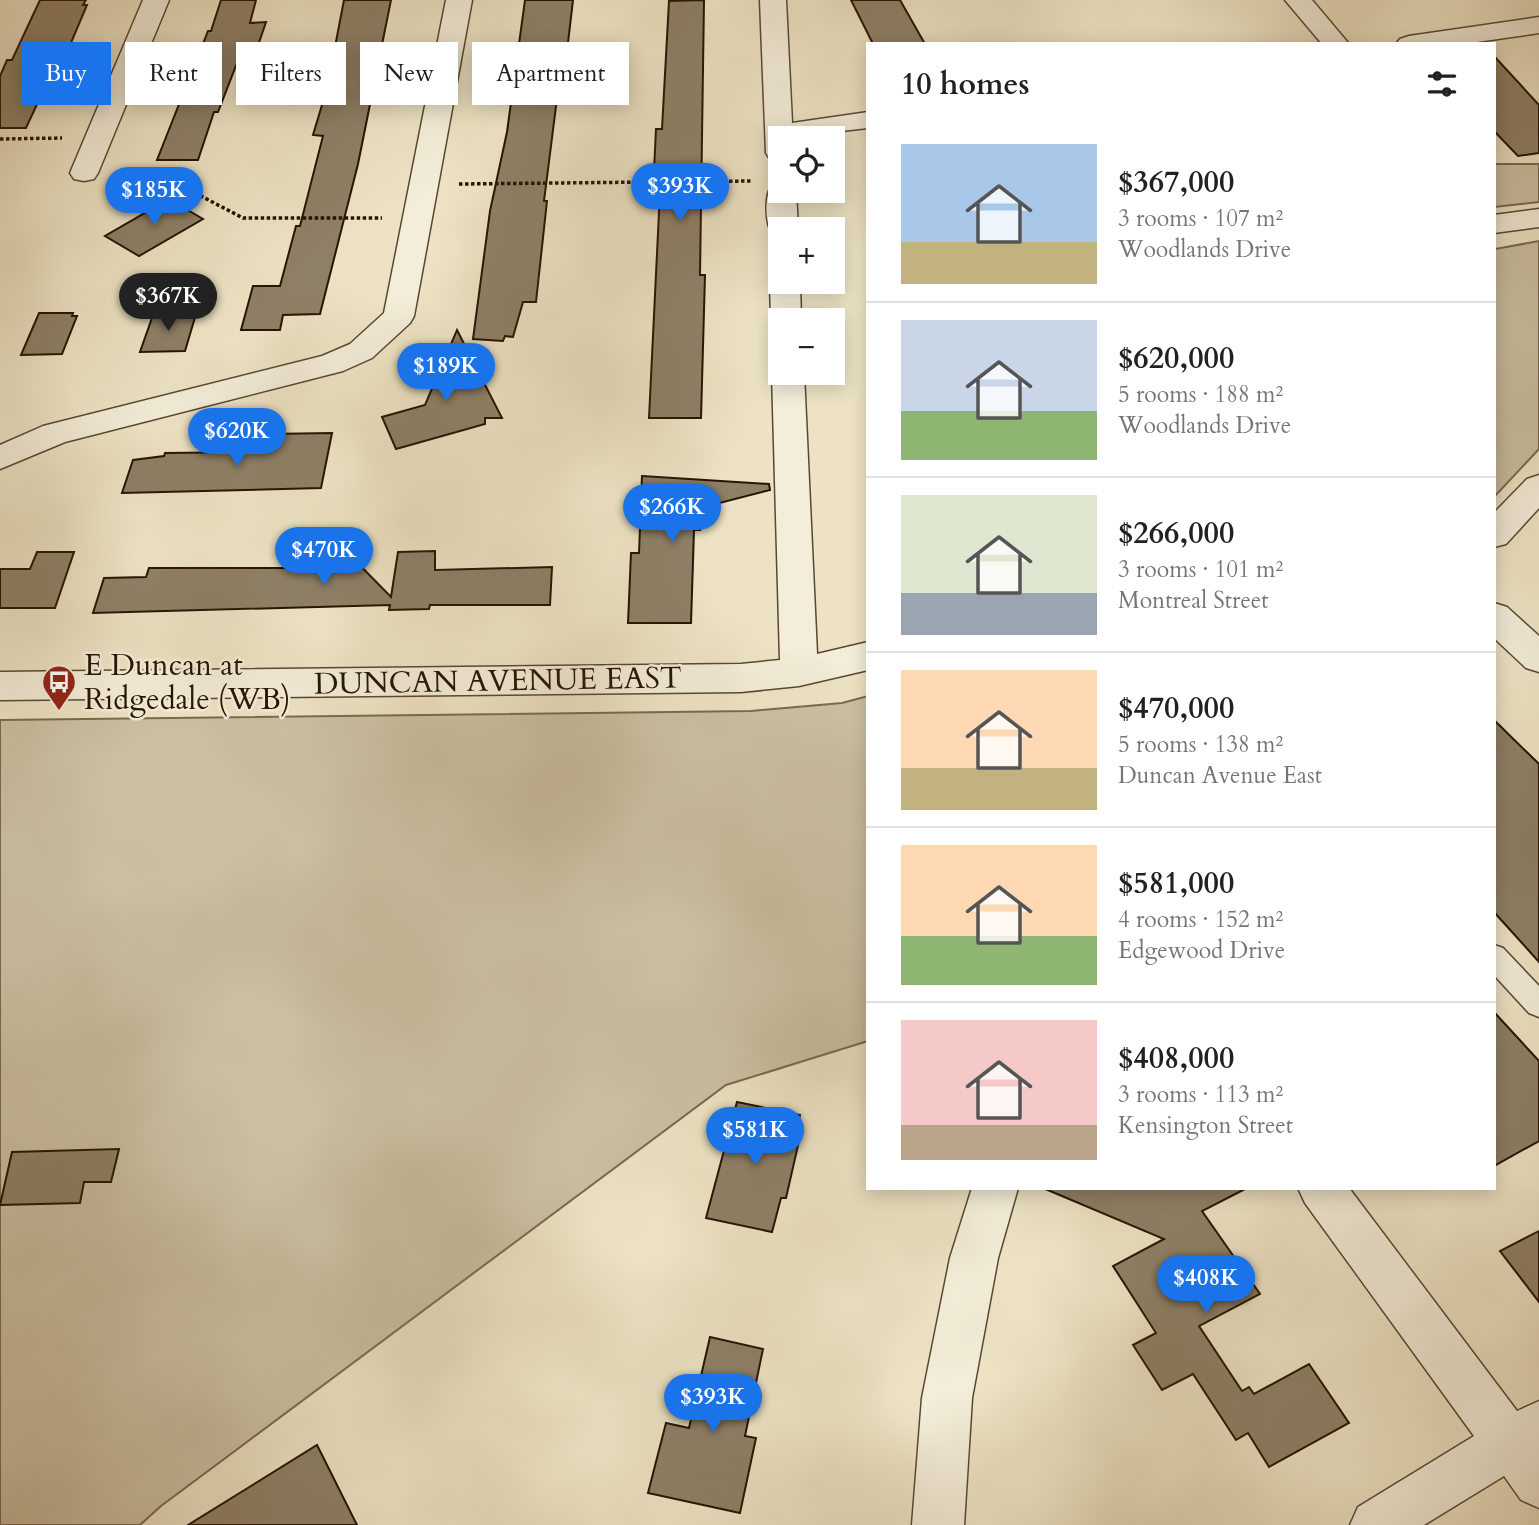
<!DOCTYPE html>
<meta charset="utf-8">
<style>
:root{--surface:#fff;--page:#f6f6f6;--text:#202124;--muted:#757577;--line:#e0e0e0;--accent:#1a73e8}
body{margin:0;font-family:Cardo,serif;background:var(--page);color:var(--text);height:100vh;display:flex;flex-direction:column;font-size:26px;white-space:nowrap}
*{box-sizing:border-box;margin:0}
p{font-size:23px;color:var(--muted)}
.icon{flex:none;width:38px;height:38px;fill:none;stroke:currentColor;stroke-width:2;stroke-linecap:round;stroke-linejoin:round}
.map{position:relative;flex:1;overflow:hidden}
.sheet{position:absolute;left:866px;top:42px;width:630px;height:1148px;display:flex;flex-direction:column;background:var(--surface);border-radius:0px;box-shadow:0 4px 18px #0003}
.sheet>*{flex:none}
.banner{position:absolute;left:21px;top:42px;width:665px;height:63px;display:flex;gap:14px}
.fabs{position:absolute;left:768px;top:126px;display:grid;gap:14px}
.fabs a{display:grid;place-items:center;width:77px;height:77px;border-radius:0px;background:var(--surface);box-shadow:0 4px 18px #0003;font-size:35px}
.price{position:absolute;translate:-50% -60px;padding:0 16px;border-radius:24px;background:var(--accent);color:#fff;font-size:23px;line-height:46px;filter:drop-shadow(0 2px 4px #0008)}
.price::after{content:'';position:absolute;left:50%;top:42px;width:21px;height:16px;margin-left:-10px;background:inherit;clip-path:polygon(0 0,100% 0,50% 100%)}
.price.active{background:#222;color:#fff}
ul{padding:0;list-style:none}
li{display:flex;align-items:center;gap:21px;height:175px;padding:0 35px}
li+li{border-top:2px solid var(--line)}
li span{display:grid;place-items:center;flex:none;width:196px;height:140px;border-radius:0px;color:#555}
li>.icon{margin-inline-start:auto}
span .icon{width:84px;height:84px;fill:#fffc;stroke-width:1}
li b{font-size:30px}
h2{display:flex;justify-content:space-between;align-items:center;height:84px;padding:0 35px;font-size:30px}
.chip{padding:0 24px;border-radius:0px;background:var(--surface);box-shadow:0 4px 18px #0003;font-size:24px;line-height:63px}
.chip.active{background:var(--accent);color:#fff}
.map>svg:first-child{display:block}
.green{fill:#cbc0a3;stroke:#796a52;stroke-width:2}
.building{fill:#8e8067;stroke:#271402;stroke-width:2}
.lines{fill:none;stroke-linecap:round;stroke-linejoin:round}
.lane-casing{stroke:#584832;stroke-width:3}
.street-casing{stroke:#584832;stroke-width:3}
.path{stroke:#271402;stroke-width:3.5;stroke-dasharray:3.5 2.5;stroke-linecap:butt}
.lane{fill:#f3edd9;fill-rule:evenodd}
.street{fill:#f3edd9;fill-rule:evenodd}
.labels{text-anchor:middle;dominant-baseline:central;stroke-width:5;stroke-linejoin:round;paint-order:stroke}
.poi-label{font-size:30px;fill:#271402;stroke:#f3edd9;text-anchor:start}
.street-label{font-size:30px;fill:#271402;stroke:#f3edd9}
</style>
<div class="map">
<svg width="1539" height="1525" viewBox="0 0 1539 1525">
<rect width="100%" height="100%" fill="#ede3c4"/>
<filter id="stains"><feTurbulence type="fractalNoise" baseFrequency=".00286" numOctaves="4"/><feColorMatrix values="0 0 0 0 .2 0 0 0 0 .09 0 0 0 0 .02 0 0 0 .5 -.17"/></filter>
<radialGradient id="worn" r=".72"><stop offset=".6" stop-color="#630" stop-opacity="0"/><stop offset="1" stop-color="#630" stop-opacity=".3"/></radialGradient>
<g class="green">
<path d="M1495,164H1539V202L1495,207Z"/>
<path d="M1539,241V449L1495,496V249Z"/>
<path d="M868,696V1041L726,1085L161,1506L140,1525H0V720L751,711L842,703Z"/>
</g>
<g class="building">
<path d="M40,0H86L83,5H87L65,57H59L26,128H0V76L7,60H12Z"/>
<path d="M221,0H256L250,23L266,22L252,63H237L218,112H214L198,160H157L208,31H211Z"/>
<path d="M344,0H391L358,164L320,314L283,315L280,330H241L253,286H280L296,226H300L323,136L313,135L338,52H334Z"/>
<path d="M525,0H573L568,43H564L544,201H547L536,302H523L513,337L505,336L503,341L473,339L490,211L507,132Z"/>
<path d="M704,0L700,275H705L701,418H649L661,171H654L656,129H662L669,1Z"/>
<path d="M851,0H900L925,44H873Z"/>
<path d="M1494,56L1539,105V153L1518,156L1494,131Z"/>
<path d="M169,199L203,219L139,256L105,236Z"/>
<path d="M39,313H73L72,316H77L62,354L21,355Z"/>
<path d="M196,314L185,351L140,352L153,315Z"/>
<path d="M457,330L502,418H485V424L396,449L382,417L425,405Z"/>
<path d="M332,433L321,488L122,493L133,460L164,456L165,453L262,452L266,434Z"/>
<path d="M642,476L769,484L770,490L700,508V530H694L691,623H628L631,553H639Z"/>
<path d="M340,545L391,597L398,552L435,551V570L552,567L550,605H430L429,609L389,610L390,605L93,613L104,578L146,577L149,568H336Z"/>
<path d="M37,552H74L55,608H0V569H30Z"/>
<path d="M1494,720L1539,764V962L1494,912Z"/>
<path d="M1494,1012L1539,1061V1141L1494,1166Z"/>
<path d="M737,1102L800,1115L794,1140L799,1141L786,1198H781L772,1232L706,1218Z"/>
<path d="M119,1149L111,1182H84L80,1203L0,1205L12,1152Z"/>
<path d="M1043,1188H1247L1202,1211L1260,1294L1199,1326L1242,1391L1249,1387L1254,1394L1309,1364L1349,1423L1269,1467L1248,1433L1236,1440L1193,1374L1162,1390L1133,1345L1156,1333L1113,1266L1164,1239Z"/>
<path d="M1539,1231V1302L1500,1251Z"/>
<path d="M710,1337L763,1349L745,1436L756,1438L740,1513L648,1493L666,1423L689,1428Z"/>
<path d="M317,1445L357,1525H188Z"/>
</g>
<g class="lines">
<g class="lane-casing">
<path id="lane" d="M1494,945L1503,948L1539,986V1017L1529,1013L1494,975Z"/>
</g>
<g class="street-casing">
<g id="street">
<path d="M143,0H169L98,173L94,179L84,181L74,179L70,173Z"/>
<path d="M446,0H472L414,316L410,323L372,358L343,371L65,442L0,469V445L43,426L322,356L350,344L384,313Z"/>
<path d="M760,0H786L792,123L868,112V128L780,138V161L770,159L766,153Z"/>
<path d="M1285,0H1312L1349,44H1322Z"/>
<path d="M1539,17V33L1463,44H1396L1400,39L1409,36Z"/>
<path d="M780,183V191H796L798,229H780V237L773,235C765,224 764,196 772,185Z"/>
<path d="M1539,209V227L1494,233V215Z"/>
<path d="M780,274V282H800L801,320H780V328L771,320L770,282L774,275Z"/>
<path d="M780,365V373H804L817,654L868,642V670L799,686L741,692L0,700V672L741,664L780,660L772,373Z"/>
<path d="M1539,475V508L1506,544L1494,547V513L1527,479Z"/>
<path d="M1494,603L1507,607L1539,636V672L1526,668L1494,638Z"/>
<path d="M972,1188H1018L998,1258L972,1398L964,1525H912L922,1398L950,1258Z"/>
<path d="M1298,1188H1349L1517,1411L1539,1401V1508L1521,1500L1504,1476L1424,1525H1350L1358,1507L1474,1436L1305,1203Z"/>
</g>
</g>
<g class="path">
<path d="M0,139L62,138"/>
<path d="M122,173L155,172L243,218H382"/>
<path d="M459,184L752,181"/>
</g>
<use href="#lane" class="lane"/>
<use href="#street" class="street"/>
</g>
<defs>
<g id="bus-pin" transform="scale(1.75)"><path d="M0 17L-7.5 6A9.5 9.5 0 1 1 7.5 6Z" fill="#8f2418" stroke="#f3edd9"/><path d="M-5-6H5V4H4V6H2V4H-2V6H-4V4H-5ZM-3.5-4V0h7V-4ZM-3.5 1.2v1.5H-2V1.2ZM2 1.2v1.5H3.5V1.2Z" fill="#fff"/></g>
</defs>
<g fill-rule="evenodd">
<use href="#bus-pin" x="59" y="682"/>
</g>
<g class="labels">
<g class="poi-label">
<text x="84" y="665">E Duncan at<tspan x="84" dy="34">Ridgedale (WB)</tspan></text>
</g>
<g class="street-label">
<text transform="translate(498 681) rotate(-1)">DUNCAN AVENUE EAST</text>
</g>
</g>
<rect width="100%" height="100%" filter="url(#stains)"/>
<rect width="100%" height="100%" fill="url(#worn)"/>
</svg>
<div class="fabs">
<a><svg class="icon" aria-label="locate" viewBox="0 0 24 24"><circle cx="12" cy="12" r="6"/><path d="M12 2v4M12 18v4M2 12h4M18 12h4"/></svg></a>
<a>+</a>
<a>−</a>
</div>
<b class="price" style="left:680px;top:223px">$393K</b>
<b class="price" style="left:154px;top:227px">$185K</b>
<b class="price active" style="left:168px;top:333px">$367K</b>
<b class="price" style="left:446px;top:403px">$189K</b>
<b class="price" style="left:237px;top:468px">$620K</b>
<b class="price" style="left:672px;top:544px">$266K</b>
<b class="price" style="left:324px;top:587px">$470K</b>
<b class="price" style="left:755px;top:1167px">$581K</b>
<b class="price" style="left:1206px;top:1315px">$408K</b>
<b class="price" style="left:713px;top:1434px">$393K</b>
<div class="banner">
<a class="chip active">Buy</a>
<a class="chip">Rent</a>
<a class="chip">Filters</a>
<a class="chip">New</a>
<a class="chip">Apartment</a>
</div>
<section class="sheet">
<h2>10 homes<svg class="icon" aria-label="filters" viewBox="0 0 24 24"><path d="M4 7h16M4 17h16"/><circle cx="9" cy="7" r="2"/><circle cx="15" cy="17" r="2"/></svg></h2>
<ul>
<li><span style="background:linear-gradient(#a9c7e8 70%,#c2b280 0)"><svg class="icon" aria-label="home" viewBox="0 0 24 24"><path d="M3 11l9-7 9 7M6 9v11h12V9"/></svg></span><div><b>$367,000</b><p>3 rooms · 107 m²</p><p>Woodlands Drive</p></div></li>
<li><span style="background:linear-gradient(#c9d6e8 65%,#8fb573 0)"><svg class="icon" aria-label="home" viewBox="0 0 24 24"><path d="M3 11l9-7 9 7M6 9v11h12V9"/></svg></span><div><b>$620,000</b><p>5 rooms · 188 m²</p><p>Woodlands Drive</p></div></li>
<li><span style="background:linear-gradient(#dfe7d0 70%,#9aa5b1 0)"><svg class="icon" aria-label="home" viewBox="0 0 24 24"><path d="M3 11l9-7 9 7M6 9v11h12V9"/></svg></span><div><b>$266,000</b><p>3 rooms · 101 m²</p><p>Montreal Street</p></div></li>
<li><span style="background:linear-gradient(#ffd9b3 70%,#c2b280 0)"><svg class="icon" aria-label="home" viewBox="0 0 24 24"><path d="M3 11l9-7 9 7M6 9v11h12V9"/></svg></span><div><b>$470,000</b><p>5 rooms · 138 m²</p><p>Duncan Avenue East</p></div></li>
<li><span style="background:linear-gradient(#ffd9b3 65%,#8fb573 0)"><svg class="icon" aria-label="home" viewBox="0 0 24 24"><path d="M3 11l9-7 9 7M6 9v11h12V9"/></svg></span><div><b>$581,000</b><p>4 rooms · 152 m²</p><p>Edgewood Drive</p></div></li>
<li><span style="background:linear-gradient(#f6c9c9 75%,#b9a48a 0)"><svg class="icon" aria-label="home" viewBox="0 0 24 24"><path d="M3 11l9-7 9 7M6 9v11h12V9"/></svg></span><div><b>$408,000</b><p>3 rooms · 113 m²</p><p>Kensington Street</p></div></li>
</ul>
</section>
</div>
